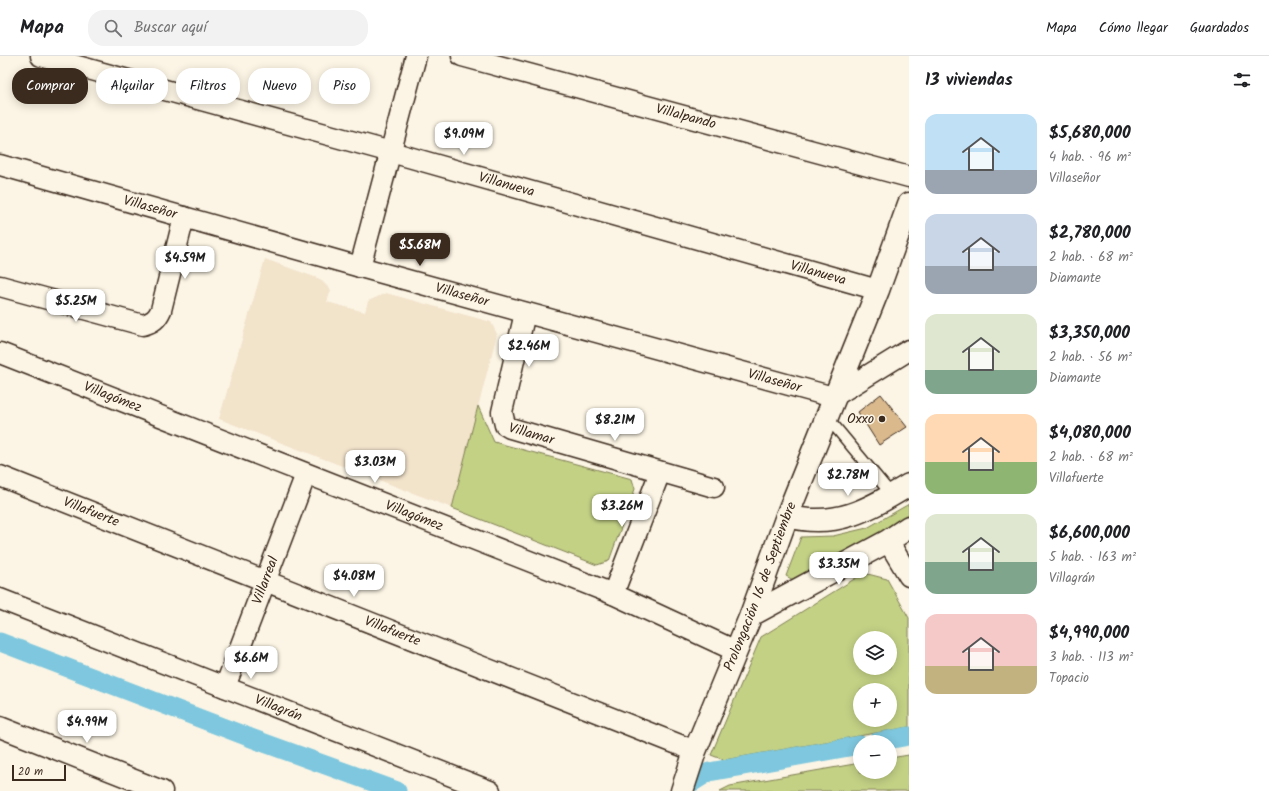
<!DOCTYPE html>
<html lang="es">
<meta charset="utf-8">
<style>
:root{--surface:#fff;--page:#f2f2f2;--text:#202124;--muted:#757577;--line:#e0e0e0;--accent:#3b2a1e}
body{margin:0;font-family:Kalam,sans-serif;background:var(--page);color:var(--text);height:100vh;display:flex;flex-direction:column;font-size:15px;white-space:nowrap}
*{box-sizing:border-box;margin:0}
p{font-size:13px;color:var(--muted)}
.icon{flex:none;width:22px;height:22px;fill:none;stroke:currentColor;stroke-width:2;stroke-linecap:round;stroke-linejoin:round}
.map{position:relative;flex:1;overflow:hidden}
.panel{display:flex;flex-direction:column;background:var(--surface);width:360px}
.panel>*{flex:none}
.top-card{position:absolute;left:12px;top:12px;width:380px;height:36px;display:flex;gap:8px}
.tools{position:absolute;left:853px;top:575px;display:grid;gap:8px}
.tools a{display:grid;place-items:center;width:44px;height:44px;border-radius:50%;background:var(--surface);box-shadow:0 2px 10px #0003;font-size:20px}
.scale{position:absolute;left:12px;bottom:10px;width:54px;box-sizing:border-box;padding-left:4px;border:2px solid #3b2a1e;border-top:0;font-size:11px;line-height:14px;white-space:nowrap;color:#3b2a1e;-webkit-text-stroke:3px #fcf5e5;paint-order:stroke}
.price{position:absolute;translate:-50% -34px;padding:0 9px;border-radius:8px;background:#fff;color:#222;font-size:13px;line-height:26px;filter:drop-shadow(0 1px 2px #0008)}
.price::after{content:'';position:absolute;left:50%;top:24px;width:12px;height:9px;margin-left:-6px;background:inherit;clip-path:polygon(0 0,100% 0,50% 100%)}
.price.on{background:var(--accent);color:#fff}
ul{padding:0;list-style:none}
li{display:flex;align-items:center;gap:12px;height:100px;padding:0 16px}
li span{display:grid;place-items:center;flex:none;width:112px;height:80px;border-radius:12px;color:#555}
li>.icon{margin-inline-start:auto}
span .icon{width:48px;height:48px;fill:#fffc;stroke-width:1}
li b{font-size:17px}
h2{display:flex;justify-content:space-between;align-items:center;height:48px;padding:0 16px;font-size:17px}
.chip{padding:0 14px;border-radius:16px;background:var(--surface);box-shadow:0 2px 10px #0003;font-size:14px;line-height:36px}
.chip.on{background:var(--accent);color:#fff}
header{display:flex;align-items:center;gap:24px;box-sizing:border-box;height:56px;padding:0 20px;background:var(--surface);border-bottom:1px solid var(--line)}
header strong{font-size:19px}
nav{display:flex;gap:22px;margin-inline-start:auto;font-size:14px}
.search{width:280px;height:36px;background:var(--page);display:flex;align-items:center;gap:10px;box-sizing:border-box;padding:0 14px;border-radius:16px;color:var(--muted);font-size:15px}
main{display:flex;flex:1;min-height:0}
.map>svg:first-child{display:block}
.built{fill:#f2e3cb}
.green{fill:#c3d185;stroke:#7f7e52;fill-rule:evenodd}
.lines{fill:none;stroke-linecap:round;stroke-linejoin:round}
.canal{stroke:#7ec7de;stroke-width:19}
.building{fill:#dab98d;stroke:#3b2a1e}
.lane-casing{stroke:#3b2a1e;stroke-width:13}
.street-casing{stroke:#3b2a1e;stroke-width:23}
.secondary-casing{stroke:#3b2a1e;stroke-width:25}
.lane{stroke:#fcf5e5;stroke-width:10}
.street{stroke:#fcf5e5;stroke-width:20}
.secondary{stroke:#fcf5e5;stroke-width:22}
.poi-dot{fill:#3b2a1e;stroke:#fcf5e5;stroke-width:1.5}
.labels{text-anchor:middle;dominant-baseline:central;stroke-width:3;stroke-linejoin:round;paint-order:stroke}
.street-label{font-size:14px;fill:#3b2a1e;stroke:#fcf5e5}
.poi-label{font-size:14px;fill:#3b2a1e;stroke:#fcf5e5;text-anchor:end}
</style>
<header>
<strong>Mapa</strong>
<div class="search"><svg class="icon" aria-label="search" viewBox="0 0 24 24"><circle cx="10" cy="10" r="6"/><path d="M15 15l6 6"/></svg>Buscar aquí</div>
<nav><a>Mapa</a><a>Cómo llegar</a><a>Guardados</a></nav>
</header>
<main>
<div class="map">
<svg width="909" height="735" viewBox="0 0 909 735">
<rect width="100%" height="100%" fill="#fcf5e5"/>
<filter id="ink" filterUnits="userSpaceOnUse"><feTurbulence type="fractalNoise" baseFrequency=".025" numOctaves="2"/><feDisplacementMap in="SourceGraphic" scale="8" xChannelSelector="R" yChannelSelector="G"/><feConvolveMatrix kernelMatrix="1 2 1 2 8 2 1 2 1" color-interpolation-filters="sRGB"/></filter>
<g filter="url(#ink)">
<path class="built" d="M265,203L320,223L331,234L327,246L365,256L368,245L386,237L491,266L497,278L452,452L219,363Z"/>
<g class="green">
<path d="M478,350L494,386L632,423L635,433L609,505L597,509L452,452Z"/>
<path d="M909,448V461L797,526L786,520L801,481L833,480L867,472Z"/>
<path d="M864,517L887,523L909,562V671L724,704L711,699L761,581ZM860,582H890V612H860ZM860,634H890V664H860Z"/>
<path d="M909,699V735H720L730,730L860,707V716H890V702Z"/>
</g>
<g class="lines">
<g class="canal">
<path d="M0,586L251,682L397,735"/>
<path d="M877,686L909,680"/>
<path d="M693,726L709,716L860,689"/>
</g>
</g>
<path class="building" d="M881,338L907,371L879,389L858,356Z"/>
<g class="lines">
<g class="lane-casing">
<path id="lane" d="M827,361L892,439"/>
</g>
<g class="street-casing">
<g id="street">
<path id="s1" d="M41,0L391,96L878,234"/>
<path id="s2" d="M462,0L909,121"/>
<path id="s3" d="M0,109L360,211L833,341L909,294"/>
<path d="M360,211L416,0"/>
<path d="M0,230L143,269C153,266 157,263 161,254L184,161"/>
<path id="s4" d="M525,257L502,356L505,369L510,372L714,431"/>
<path id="s5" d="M0,297L613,538L736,595"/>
<path id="s6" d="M0,420L695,695"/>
<path d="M888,485L909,520"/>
<path d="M613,538L660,416"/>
<path id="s7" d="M0,543L490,735"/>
<path id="s8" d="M225,631L306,418"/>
<path d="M0,671L162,735"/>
</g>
</g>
<g class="secondary-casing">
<g id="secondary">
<path d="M787,460C835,473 868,454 909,429"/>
<path d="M751,559L888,485L909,471"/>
<path id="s9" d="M682,735L695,695L751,559L787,460L878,234L909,148"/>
</g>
</g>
<use href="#lane" class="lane"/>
<use href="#street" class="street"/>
<use href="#secondary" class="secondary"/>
</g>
</g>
<circle class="poi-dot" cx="882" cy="363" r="4"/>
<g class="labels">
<g class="street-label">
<text stroke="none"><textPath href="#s2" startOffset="232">Villalpando</textPath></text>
<text stroke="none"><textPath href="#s1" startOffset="483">Villanueva</textPath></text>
<text stroke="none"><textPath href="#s3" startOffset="156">Villaseñor</textPath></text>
<text stroke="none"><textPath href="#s1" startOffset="807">Villanueva</textPath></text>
<text stroke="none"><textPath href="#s3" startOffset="480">Villaseñor</textPath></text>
<text stroke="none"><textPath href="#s3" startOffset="804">Villaseñor</textPath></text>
<text stroke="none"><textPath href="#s5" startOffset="121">Villagómez</textPath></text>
<text stroke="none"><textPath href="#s4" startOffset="143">Villamar</textPath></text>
<text stroke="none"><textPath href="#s6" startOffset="98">Villafuerte</textPath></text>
<text stroke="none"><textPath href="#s5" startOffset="445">Villagómez</textPath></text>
<text stroke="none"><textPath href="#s8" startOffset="114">Villarreal</textPath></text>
<text stroke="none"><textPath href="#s9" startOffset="219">Prolongación 16 de Septiembre</textPath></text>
<text stroke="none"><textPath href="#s6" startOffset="422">Villafuerte</textPath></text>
<text stroke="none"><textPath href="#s7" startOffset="299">Villagrán</textPath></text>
</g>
<g class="poi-label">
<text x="874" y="363">Oxxo</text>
</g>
</g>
</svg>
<div class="tools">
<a><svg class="icon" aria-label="layers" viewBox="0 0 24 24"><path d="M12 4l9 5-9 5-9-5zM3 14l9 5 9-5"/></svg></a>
<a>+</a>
<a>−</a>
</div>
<div class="scale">20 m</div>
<b class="price" style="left:464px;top:100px">$9.09M</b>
<b class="price on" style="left:420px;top:211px">$5.68M</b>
<b class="price" style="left:185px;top:224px">$4.59M</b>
<b class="price" style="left:76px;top:267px">$5.25M</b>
<b class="price" style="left:529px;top:312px">$2.46M</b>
<b class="price" style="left:615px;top:386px">$8.21M</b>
<b class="price" style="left:375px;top:428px">$3.03M</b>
<b class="price" style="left:848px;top:441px">$2.78M</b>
<b class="price" style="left:622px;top:472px">$3.26M</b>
<b class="price" style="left:839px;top:530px">$3.35M</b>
<b class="price" style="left:354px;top:542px">$4.08M</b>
<b class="price" style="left:251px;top:624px">$6.6M</b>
<b class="price" style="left:87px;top:688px">$4.99M</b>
<div class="top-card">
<a class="chip on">Comprar</a>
<a class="chip">Alquilar</a>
<a class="chip">Filtros</a>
<a class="chip">Nuevo</a>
<a class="chip">Piso</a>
</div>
</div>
<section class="panel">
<h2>13 viviendas<svg class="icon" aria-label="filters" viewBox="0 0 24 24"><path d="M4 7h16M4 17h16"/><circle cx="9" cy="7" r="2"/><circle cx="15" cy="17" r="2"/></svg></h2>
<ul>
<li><span style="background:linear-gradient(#bfe0f5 70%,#9aa5b1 0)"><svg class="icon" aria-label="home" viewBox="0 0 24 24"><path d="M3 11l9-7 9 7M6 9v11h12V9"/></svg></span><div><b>$5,680,000</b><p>4 hab. · 96 m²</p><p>Villaseñor</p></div></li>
<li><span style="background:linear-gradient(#c9d6e8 65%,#9aa5b1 0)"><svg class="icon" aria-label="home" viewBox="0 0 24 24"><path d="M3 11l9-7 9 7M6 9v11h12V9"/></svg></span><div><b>$2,780,000</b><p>2 hab. · 68 m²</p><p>Diamante</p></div></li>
<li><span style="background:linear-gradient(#dfe7d0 70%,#7fa58c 0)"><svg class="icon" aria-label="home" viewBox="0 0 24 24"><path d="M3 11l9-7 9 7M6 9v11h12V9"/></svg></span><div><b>$3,350,000</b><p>2 hab. · 56 m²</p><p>Diamante</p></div></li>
<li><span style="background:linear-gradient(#ffd9b3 60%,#8fb573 0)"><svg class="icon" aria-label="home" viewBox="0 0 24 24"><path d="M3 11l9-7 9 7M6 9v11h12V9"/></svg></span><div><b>$4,080,000</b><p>2 hab. · 68 m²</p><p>Villafuerte</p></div></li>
<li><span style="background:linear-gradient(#dfe7d0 60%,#7fa58c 0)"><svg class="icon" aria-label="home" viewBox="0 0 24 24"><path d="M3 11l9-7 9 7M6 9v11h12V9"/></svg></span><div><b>$6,600,000</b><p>5 hab. · 163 m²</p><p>Villagrán</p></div></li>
<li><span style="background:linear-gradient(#f6c9c9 65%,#c2b280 0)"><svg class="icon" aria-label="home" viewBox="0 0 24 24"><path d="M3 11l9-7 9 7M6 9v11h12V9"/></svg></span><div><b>$4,990,000</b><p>3 hab. · 113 m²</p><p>Topacio</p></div></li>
</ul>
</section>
</main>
